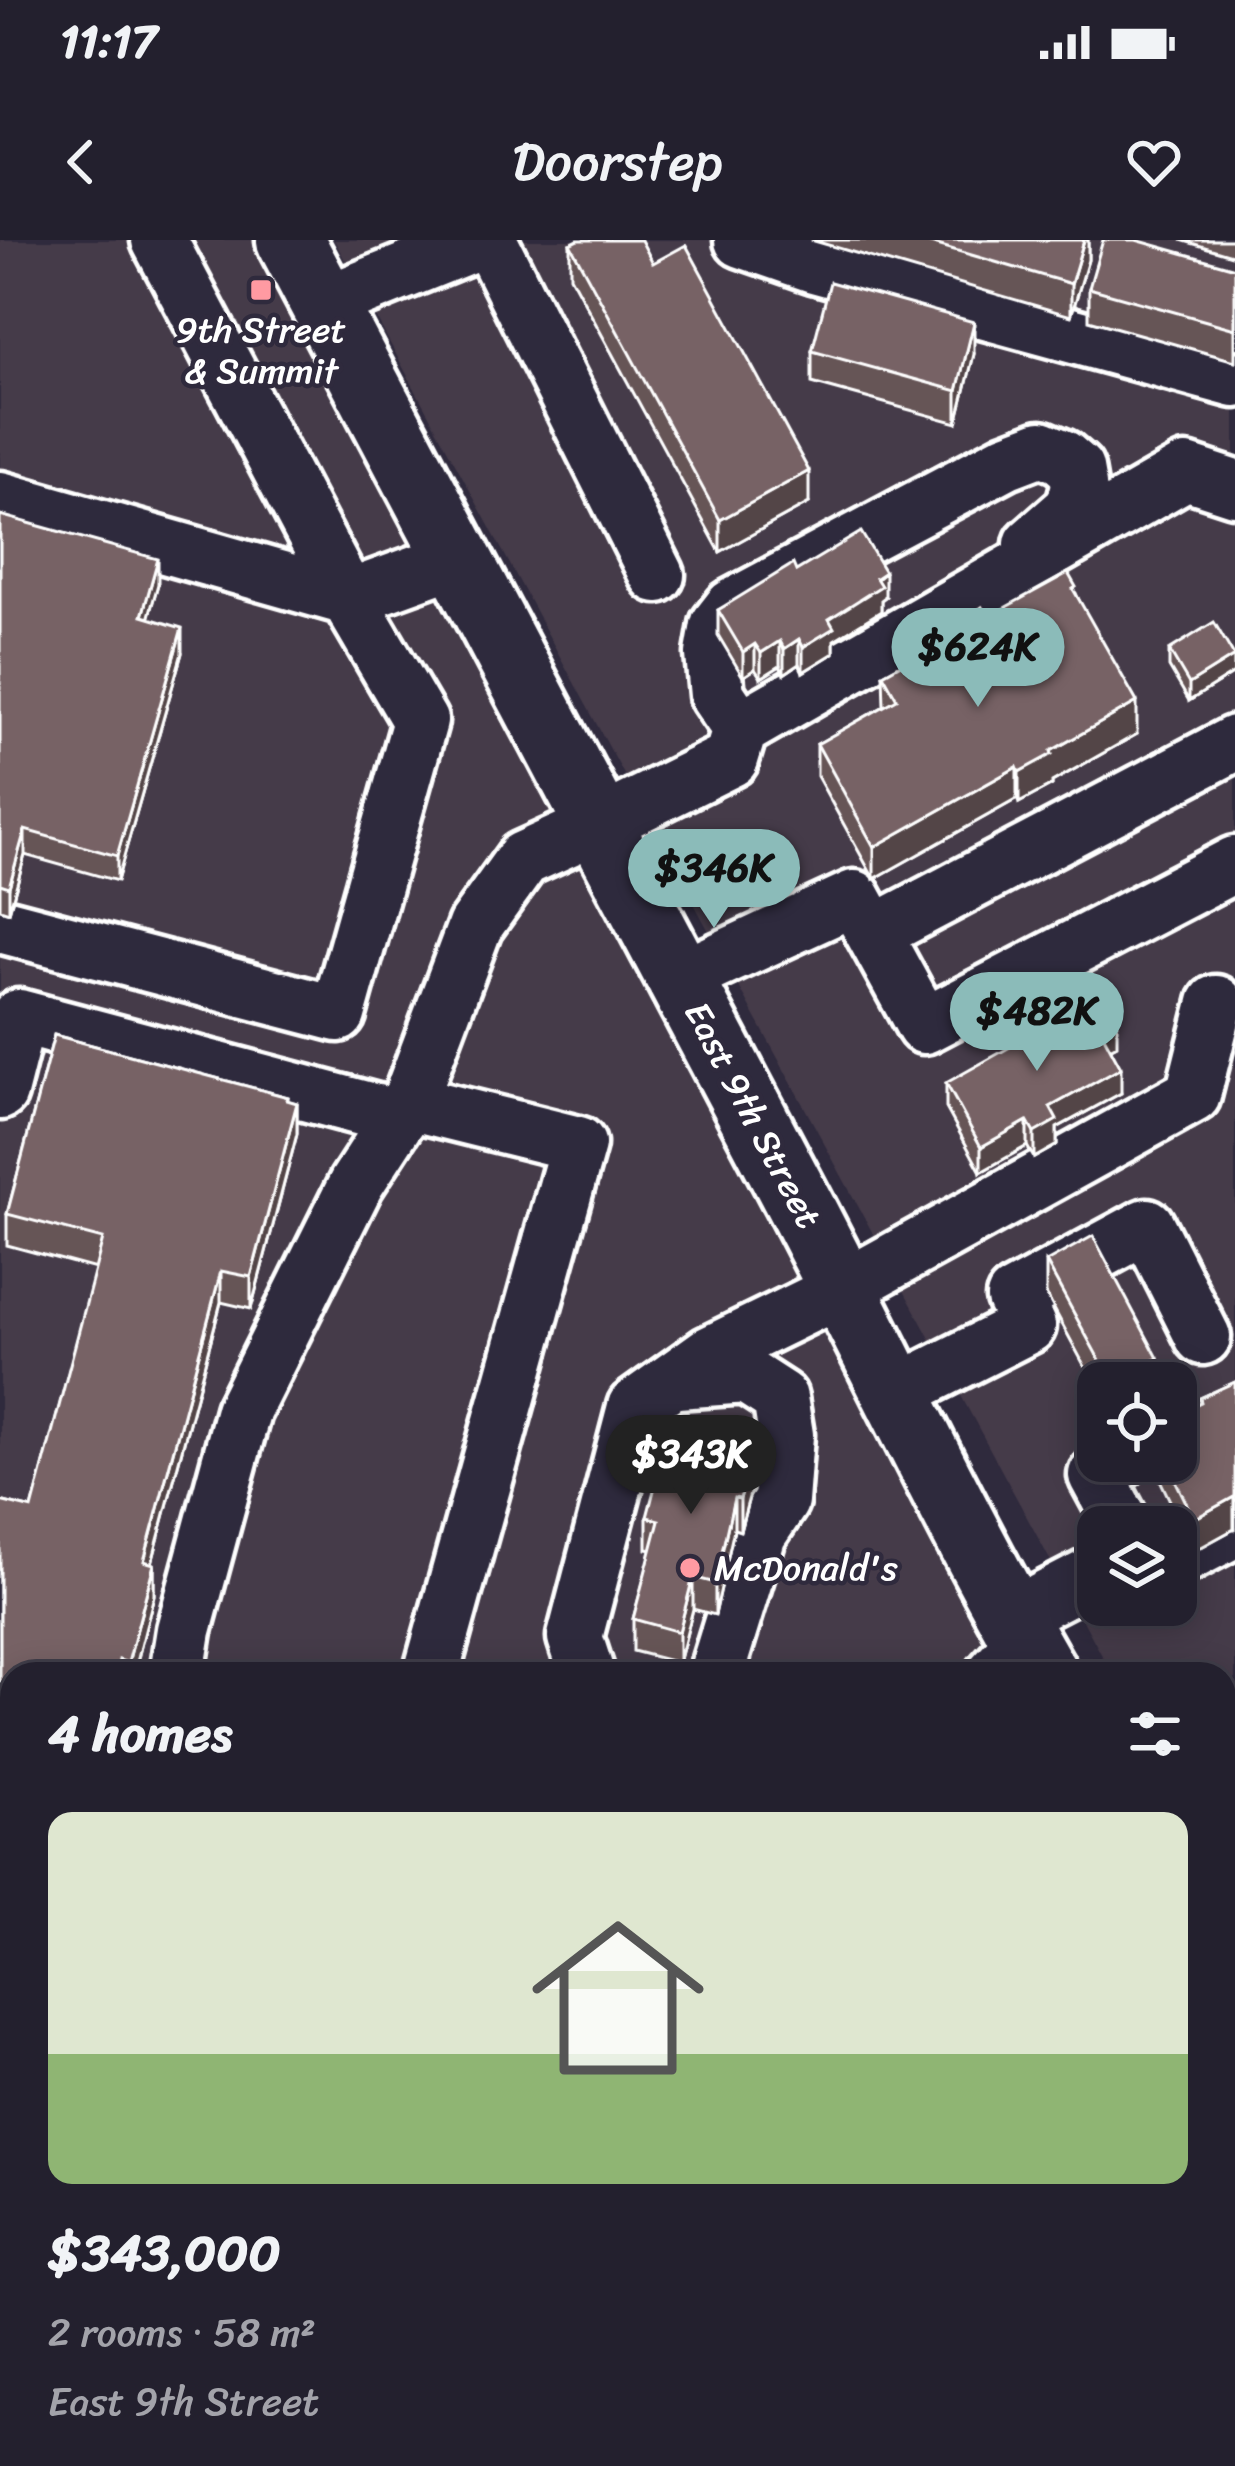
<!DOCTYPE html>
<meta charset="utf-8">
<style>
:root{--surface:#23202e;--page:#2b2836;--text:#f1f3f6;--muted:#a3a3aa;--line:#403e4a;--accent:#8bbbb9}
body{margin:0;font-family:Sriracha,sans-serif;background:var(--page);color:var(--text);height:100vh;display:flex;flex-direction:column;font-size:45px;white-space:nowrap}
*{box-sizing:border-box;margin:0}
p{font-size:39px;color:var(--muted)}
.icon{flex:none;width:66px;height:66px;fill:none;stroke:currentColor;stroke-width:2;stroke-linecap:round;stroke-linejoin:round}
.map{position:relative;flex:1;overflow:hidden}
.side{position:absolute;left:0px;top:1422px;width:1236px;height:804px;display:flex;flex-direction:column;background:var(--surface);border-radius:36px 36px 0 0;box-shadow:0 6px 30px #0003,0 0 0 3px var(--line)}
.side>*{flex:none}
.controls{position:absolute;left:1077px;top:1122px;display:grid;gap:24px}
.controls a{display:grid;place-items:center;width:120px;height:120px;border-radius:24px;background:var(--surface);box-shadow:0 6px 30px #0003,0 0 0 3px var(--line);font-size:60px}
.price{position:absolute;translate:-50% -102px;padding:0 27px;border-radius:42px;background:var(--accent);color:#111;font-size:39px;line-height:78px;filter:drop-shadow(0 3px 6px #0008)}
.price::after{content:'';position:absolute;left:50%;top:72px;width:36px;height:27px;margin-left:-18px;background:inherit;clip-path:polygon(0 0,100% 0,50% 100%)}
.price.current{background:#222;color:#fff}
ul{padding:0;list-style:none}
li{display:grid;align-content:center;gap:24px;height:636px;padding:0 48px}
li span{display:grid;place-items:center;height:372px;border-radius:24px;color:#555}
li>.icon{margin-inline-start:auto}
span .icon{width:216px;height:216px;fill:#fffc;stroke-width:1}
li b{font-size:51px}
h2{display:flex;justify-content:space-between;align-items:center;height:144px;padding:0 48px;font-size:51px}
.status{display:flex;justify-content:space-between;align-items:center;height:84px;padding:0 60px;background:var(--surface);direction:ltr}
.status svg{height:33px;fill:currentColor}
header{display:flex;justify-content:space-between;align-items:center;height:156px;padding:0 48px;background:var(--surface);font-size:54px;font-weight:600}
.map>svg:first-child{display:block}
.built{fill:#453b49;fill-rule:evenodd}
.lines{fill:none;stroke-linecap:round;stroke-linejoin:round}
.minor-casing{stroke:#fff;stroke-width:63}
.major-casing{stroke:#fff;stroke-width:75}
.minor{stroke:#2f2a3d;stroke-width:54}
.major{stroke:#2f2a3d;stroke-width:66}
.wall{fill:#665457;stroke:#fff;stroke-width:3}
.shaded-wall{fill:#534547;stroke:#fff;stroke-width:3}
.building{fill:#776265;stroke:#fff;stroke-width:3}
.poi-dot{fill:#ff9aa2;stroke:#2f2a3d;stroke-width:4.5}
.labels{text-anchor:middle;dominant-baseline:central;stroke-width:9;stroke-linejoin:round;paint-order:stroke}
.poi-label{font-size:36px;fill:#fff;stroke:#2f2a3d}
.street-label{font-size:36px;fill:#fff;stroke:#2f2a3d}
</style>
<div class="status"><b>11:17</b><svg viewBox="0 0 49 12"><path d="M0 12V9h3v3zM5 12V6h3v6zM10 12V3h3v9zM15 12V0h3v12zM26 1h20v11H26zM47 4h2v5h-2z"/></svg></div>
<header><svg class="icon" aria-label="back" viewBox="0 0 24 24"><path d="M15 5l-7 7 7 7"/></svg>Doorstep<svg class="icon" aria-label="heart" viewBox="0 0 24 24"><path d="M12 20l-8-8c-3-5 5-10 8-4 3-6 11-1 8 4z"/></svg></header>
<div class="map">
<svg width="1235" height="2226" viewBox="0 0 1235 2226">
<rect width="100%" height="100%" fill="#2f2a3d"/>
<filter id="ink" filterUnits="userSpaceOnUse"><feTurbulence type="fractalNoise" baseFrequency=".00833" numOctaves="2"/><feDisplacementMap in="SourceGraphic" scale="24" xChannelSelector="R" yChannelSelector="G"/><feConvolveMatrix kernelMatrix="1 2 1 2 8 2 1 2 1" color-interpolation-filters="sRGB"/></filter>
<g filter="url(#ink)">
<g class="built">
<path d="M0,0H263L1032,1434H12V1840H0Z"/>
<path d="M334,0H1235V1660L1224,1640V1434H1112ZM1098,1143H1176V1221H1098ZM1098,1287H1176V1365H1098Z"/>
<path d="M1224,1792L1235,1812V2226H177L176,2214H1224Z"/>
</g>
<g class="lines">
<g class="minor-casing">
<g id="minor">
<path d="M159,0L348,358L461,317"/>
<path d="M489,0L657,335"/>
<path d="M742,0L814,25L1235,140"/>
<path d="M324,64L482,0"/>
<path d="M0,259L348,358L420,481L338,774L0,685"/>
<path d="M740,489L717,455L713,414L718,385L732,367L1007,221L1041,208L1062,217L1076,229L1079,246L1073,268L1032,304"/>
<path d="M874,693L1235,503"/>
<path d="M681,738L854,658L924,786L1235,624"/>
<path d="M0,852L19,777L399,878"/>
<path d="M409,862L578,904L431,1434"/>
<path d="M677,1141L746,1136L780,1158L786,1195L781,1261L759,1294L716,1434"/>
<path d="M896,1153L1028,1086L1014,1058L1147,986L1203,1097"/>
<path d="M1121,1221L1096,1235L1124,1287"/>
<path d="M1176,1320L1235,1289"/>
<path d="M1011,1377L1098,1332"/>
<path d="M177,1434L184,1390L243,1171L356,944L409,862L475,686L523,619L600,584L731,519L740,489L1186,232L1235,248"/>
<path d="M587,1434L575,1397L635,1167L709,1114L844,1048L1193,855L1216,763"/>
<path d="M994,1434L1024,1401"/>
<path d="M0,1623L12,1640"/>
<path d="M1224,1671L1235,1666"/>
<path d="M1224,1915L1235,1908"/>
<path d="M1224,2044L1235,2065"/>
<path d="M1224,2144L1235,2138"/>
<path d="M0,2158L12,2157"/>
<path d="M197,2214L199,2226"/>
<path d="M544,2214L552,2226"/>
<path d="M860,2214L866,2226"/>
<path d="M1022,2214L1028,2226"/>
<path d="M1075,2226L1097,2214"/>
</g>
</g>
<g class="major-casing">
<g id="major">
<path d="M290,0C460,320 630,640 797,960C880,1118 955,1280 1044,1434"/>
<path d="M1224,1750L1235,1770"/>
</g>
</g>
<use href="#minor" class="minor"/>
<use href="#major" class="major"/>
</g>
<g class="wall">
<path d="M811,0H1088V20L1071,76Z"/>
<path d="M1181,0H1235V16Z"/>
<path d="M570,4L653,23L809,263L720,312L570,36Z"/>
<path d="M1235,28V121L1089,80V48Z"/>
<path d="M812,111L974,114L957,183L812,143Z"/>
<path d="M0,275L158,344L148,378L182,413L117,641L25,615L9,672L0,669Z"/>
<path d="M796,331L885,357L881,360V371L834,400V413L803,432L799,424L784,434L780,426L761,438L755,429L743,437L718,395V370Z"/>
<path d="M1076,353L1137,494L1052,542V545L1019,563L1017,559L874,639L817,536V504L884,466L883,434L968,386V380L975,376V372L988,377Z"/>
<path d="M1169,410L1234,433L1189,461L1169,427Z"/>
<path d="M54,795L288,857V861L297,863V894L251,1069L221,1062L152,1323L154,1324V1355L134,1434H12V1545L5,1532L0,1535V1261L32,1269L96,1029L7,1005V974Z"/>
<path d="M1117,805L1111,808L1121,853L1057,888V905L1034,918L1027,906L981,932L946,868V843Z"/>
<path d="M1046,1022L1158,1143H1098V1151L1046,1054Z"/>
<path d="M1235,1142V1291L1234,1289L1194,1311L1151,1221H1176L1200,1163V1158Z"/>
<path d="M756,1231L740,1291L734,1289L715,1375L693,1369L679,1423L633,1411V1379L652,1310L647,1309V1277Z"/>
<path d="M0,1861H12V2006L0,2007Z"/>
<path d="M630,2214H790L797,2225L844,2226H637Z"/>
</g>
<g class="shaded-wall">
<path d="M1084,0H1088V20L1071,76V44Z"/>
<path d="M974,82V114L957,183V151Z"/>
<path d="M809,231V263L720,312V280Z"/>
<path d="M158,319V344L142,401V376Z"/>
<path d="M885,332V357L881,360V371L834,400V413L803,432V407L829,379Z"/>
<path d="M182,388V413L117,641V616Z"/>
<path d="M799,399V424L784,434V409Z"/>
<path d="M780,401V426L761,438V413Z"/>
<path d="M755,404V429L743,437V412Z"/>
<path d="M1234,416V433L1189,461V444Z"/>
<path d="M1137,462V494L1052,542V545L1019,563V532L1051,511Z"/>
<path d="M1017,527V559L874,639V607Z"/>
<path d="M25,590V615L9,672V647Z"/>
<path d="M1117,780V805L1100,814V789Z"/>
<path d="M1121,828V853L1057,888V905L1034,918V893L1050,867Z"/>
<path d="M297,863V894L251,1069V1037Z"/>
<path d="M1027,881V906L981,932V907Z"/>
<path d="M221,1031V1062L144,1353V1321Z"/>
<path d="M1158,1118V1143H1112Z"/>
<path d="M756,1200V1231L740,1291V1259Z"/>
<path d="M1234,1257V1289L1194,1311V1279Z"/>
<path d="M734,1258V1289L715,1375V1343Z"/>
<path d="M154,1324V1355L134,1434H128V1423Z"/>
<path d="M693,1337V1369L679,1423V1392Z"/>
<path d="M5,1501V1532L0,1535V1503Z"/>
</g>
<g class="building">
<path d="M578,0H641L653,23L686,5L809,231L720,280L570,4Z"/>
<path d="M920,0H1084L1071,44Z"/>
<path d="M1103,0H1136L1235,28V89L1089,48Z"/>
<path d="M830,42L974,82L957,151L812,111Z"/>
<path d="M0,275L158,319L142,376L182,388L117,616L25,590L9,647L0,644Z"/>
<path d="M861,292L885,332L876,338L881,346L829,379L834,388L803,407L799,399L784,409L780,401L761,413L755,404L743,412L718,370L793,324L796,331Z"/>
<path d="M1068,333L1076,347L1073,349L1137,462L1051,511L1052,514L1019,532L1017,527L874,607L817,504L897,459L883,434L971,385L968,380L977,375L975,372L982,367L988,377Z"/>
<path d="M1214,382L1234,416L1189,444L1169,410Z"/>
<path d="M1103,755L1117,780L1100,789L1121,828L1050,867L1057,880L1034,893L1027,881L981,907L946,843Z"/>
<path d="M54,795L288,857L287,860L297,863L251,1037L221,1031L144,1321L154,1324L128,1423L119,1420L116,1434H12V1513L5,1501L0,1503V1261L32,1269L103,999L7,974Z"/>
<path d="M1093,996L1158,1118L1112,1143L1046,1022Z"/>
<path d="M1235,1142V1260L1234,1257L1194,1279L1166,1221H1176V1174L1201,1162L1200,1158Z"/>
<path d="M672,1182L687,1186L688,1184H697L756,1200L740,1259L734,1258L715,1343L693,1337L679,1392L633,1379L659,1280L647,1277Z"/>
<path d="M0,1861H12V1981L0,1982Z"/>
<path d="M376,2214H533L536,2226H332Z"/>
<path d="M647,2214H790L797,2225L818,2214H826L827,2216L838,2214L844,2226H653Z"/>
</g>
</g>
<g class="poi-dot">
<rect x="249" y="38" width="24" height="24" rx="6"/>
<circle cx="690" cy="1328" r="12"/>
</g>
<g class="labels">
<g class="poi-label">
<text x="261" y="90">9th Street<tspan x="261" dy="41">&amp; Summit</tspan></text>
<text x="714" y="1328" text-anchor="start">McDonald's</text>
</g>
<g class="street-label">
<text transform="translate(753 875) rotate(62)">East 9th Street</text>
</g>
</g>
</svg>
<div class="controls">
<a><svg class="icon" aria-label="locate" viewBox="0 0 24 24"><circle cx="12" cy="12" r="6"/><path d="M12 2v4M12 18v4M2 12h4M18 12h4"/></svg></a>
<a><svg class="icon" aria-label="layers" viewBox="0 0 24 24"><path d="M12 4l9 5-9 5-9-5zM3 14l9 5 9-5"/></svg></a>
</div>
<b class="price" style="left:978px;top:470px">$624K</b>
<b class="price" style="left:714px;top:691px">$346K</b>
<b class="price" style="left:1037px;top:834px">$482K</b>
<b class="price current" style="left:691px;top:1277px">$343K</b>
<section class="side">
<h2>4 homes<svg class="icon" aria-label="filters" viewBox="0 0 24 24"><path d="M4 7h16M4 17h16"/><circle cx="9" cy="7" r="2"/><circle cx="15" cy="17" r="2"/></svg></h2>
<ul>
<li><span style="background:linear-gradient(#dfe7d0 65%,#8fb573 0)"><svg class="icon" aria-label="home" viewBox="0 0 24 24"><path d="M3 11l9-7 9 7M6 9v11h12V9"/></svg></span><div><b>$343,000</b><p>2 rooms · 58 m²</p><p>East 9th Street</p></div></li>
</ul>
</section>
</div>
